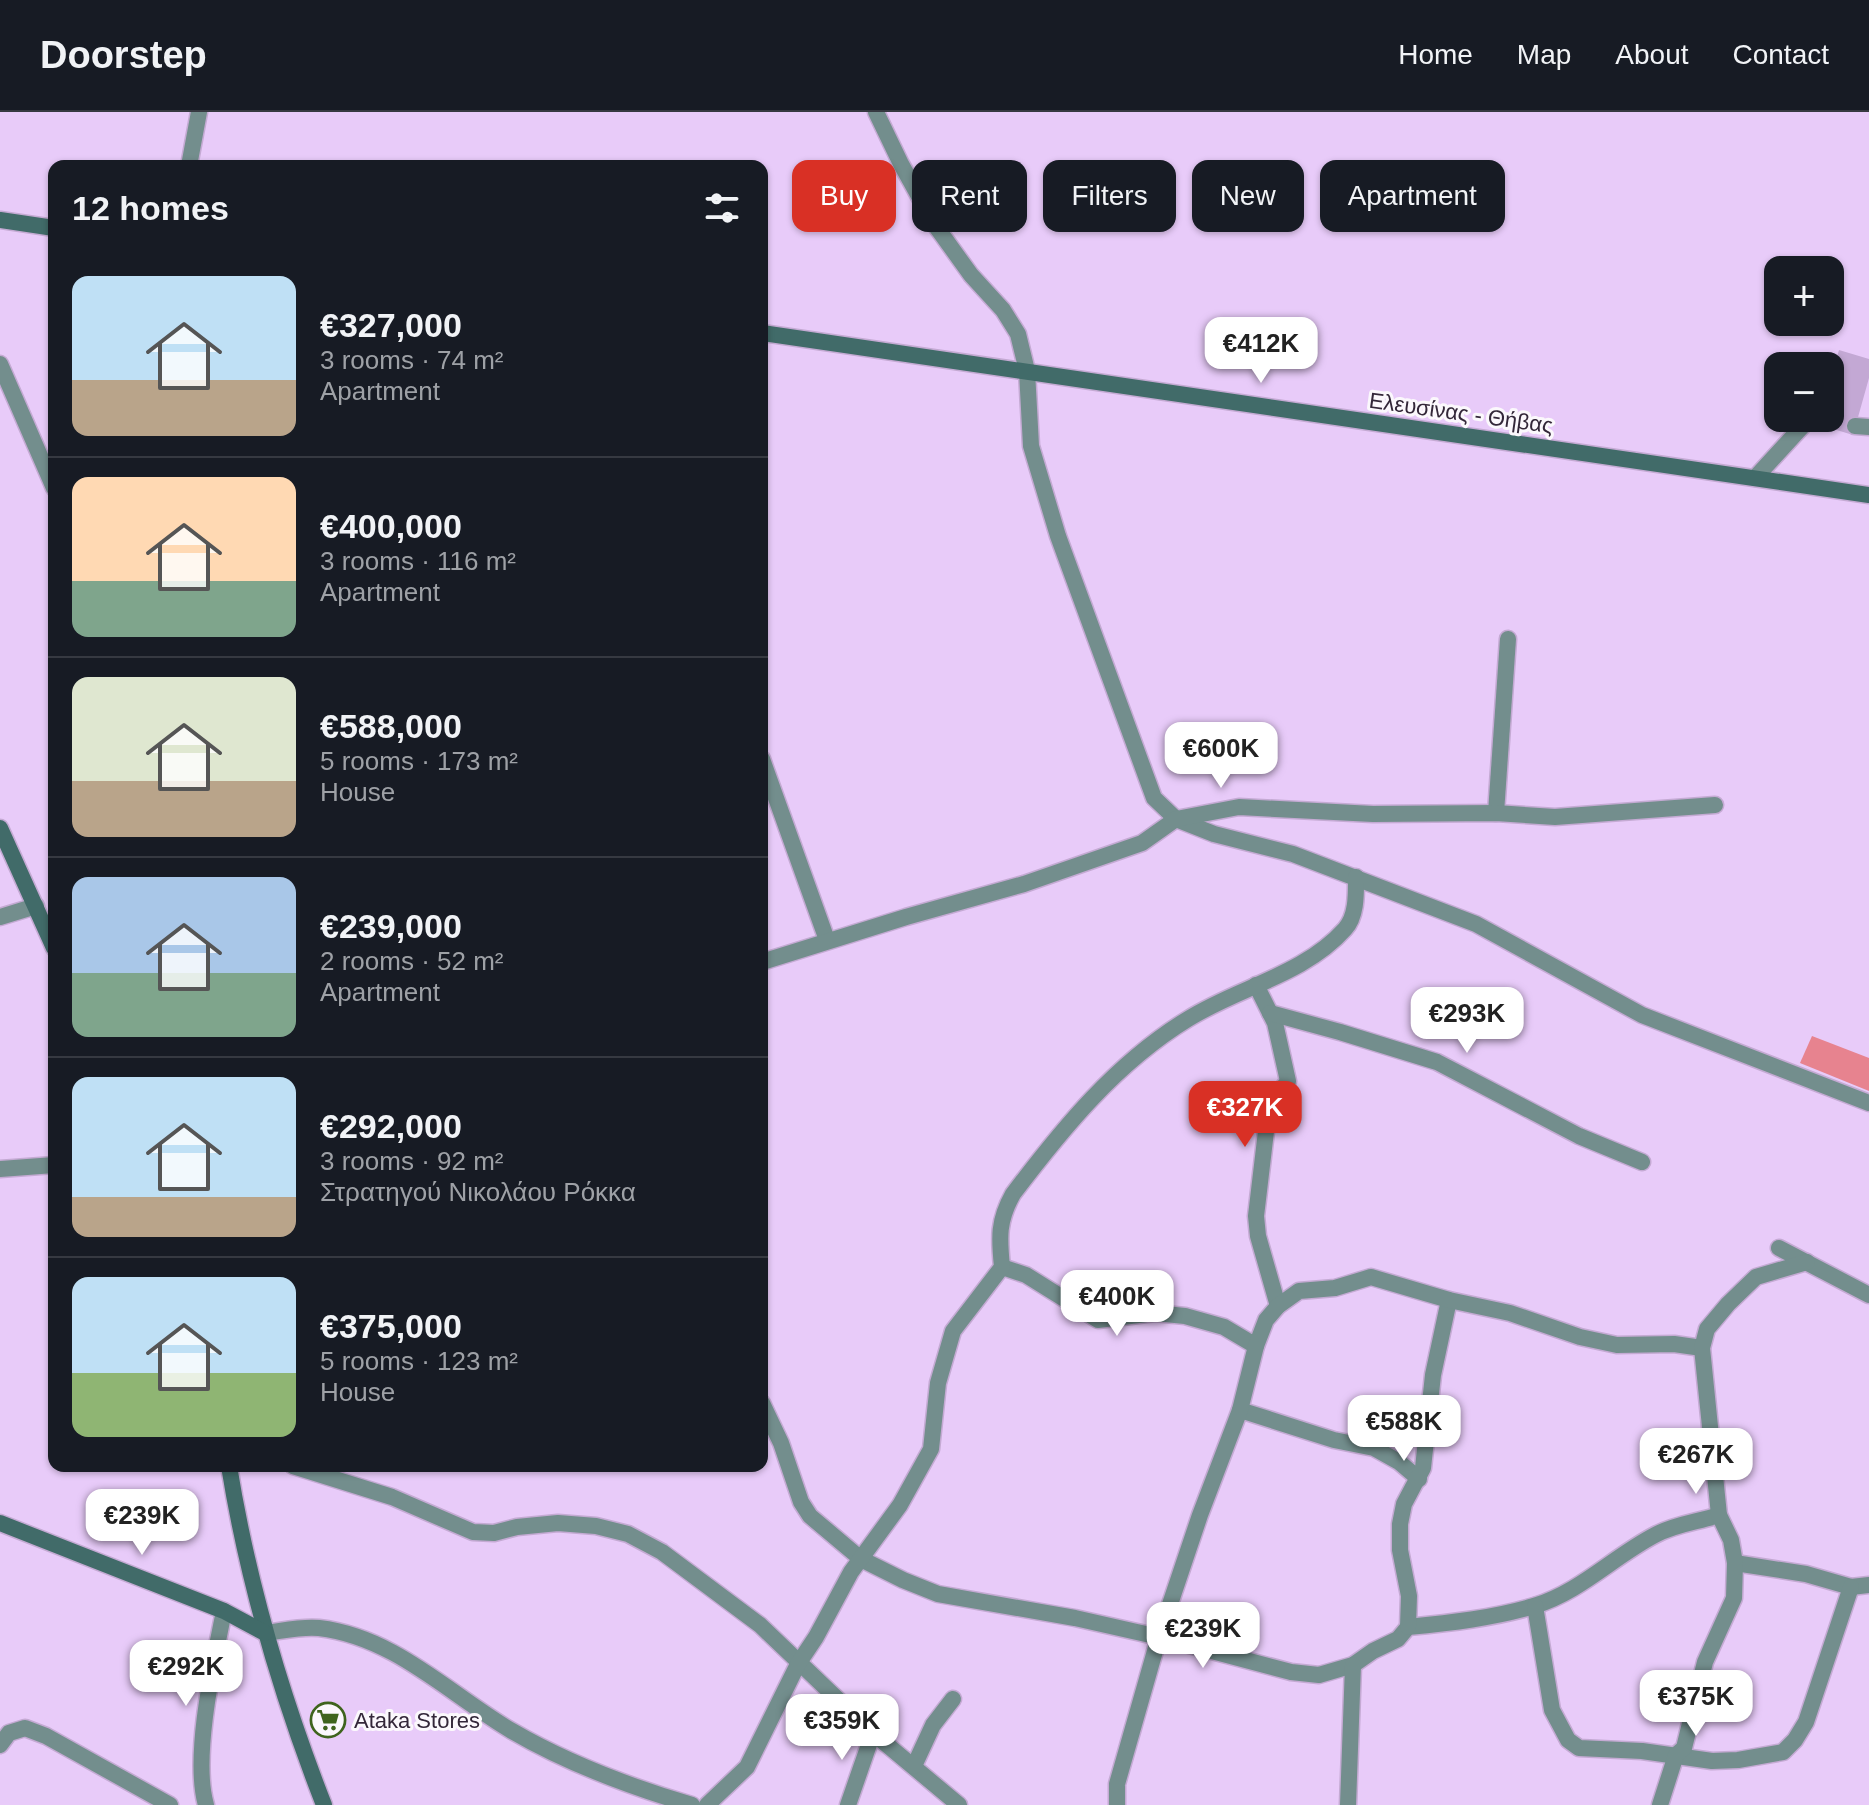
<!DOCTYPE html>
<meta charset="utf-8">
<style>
:root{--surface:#171b24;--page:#20242c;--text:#f1f3f6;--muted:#9ea1a6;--line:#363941;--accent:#d93025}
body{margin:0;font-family:Helvetica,sans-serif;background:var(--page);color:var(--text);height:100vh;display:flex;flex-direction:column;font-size:30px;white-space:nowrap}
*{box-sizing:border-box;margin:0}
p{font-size:26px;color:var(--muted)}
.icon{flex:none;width:44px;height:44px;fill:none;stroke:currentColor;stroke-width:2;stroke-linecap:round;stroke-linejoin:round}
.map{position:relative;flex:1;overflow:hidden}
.side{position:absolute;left:48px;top:48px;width:720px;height:1312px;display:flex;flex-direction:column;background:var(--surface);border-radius:16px;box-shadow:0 2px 6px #0004}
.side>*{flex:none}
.guide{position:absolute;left:792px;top:48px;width:760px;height:72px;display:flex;gap:16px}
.tools{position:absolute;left:1764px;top:144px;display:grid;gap:16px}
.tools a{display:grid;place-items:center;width:80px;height:80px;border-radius:16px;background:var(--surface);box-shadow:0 2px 6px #0004;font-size:40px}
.price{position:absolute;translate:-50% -68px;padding:0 18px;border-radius:16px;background:#fff;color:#222;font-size:26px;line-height:52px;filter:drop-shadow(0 2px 4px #0008)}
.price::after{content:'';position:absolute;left:50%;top:48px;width:24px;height:18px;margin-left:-12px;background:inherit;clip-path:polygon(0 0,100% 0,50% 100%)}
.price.current{background:var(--accent);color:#fff}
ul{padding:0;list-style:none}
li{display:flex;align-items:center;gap:24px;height:200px;padding:0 24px}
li+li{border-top:2px solid var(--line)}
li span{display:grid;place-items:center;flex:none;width:224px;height:160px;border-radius:16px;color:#555}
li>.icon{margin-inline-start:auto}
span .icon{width:96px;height:96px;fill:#fffc;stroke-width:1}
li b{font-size:34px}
h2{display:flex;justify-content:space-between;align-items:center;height:96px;padding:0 24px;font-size:34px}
.chip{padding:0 28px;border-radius:16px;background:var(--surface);box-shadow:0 2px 6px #0004;font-size:28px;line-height:72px}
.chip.current{background:var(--accent);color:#fff}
header{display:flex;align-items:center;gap:48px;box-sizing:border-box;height:112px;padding:0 40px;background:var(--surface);border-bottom:2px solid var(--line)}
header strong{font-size:38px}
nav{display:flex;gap:44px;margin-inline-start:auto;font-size:28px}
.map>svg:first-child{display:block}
.forest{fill:#e7838f}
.building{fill:#c3a8d4}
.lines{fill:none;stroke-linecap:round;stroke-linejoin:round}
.lane-casing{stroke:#c4aad3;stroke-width:19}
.street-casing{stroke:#c4aad3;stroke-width:19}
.secondary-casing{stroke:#c4aad3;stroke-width:19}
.lane{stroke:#738e8d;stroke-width:16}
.street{stroke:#738e8d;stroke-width:16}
.secondary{stroke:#416b69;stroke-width:16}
.labels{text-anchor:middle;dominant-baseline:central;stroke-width:6;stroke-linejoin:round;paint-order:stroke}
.street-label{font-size:22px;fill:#332739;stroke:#fbf8fc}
.poi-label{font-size:22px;fill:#332739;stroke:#fbf8fc;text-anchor:start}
</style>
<header>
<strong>Doorstep</strong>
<nav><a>Home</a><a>Map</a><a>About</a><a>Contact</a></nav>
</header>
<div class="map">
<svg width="1869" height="1693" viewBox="0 0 1869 1693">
<rect width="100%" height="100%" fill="#e8cbf9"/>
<path class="forest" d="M1812,924L1869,946V979L1800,951Z"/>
<path class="building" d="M1839,238L1869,247V266L1853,323L1817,312L1819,306H1830V268Z"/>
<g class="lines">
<g class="lane-casing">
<g id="lane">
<path d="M1855,314L1869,315"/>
<path d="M1755,366L1809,307L1818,308"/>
</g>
</g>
<g class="street-casing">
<g id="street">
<path d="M876,0L901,52L935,113L971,163L1003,198L1018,222L1027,259L1031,334L1058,424L1154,686L1176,707L1214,722L1293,742L1476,812L1642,903L1869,991"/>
<path d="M189,54L199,0"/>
<path d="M0,252L54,376"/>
<path d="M762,647L827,828"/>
<path d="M1496,701L1508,527"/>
<path d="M0,805L36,794"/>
<path d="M762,850L906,805L1024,772L1142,731L1176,707L1239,695L1373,702L1496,701L1555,705L1715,693"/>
<path d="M1256,873L1275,911L1288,969L1269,994L1256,1104L1258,1124L1278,1194"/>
<path d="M1270,901L1340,920L1437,950L1579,1024L1642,1050"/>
<path d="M0,1057L54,1053"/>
<path d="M1779,1136L1869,1183"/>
<path d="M1002,1155L1026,1163L1098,1208L1155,1201L1185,1204L1224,1215L1256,1234"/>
<path d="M762,1291L781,1331L801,1390L810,1404L861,1447L903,1468L938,1482L1075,1506L1159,1525L1291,1560L1319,1563L1353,1553L1373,1539L1398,1527L1408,1515C1450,1511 1494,1506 1534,1494C1580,1480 1613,1445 1655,1423C1675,1412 1698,1410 1719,1403"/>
<path d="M1240,1298L1334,1328L1374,1336L1399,1350L1419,1367"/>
<path d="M293,1354L392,1385L473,1420L494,1421L517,1415L558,1411L596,1414L628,1422L662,1440L760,1513L873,1621L959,1693"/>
<path d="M1735,1451L1806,1462L1851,1475L1869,1473"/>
<path d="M1535,1494L1552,1598L1568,1628L1579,1636L1642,1639L1712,1649L1738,1648L1783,1640L1795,1628L1806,1610L1851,1475"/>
<path d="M1408,1515L1409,1484L1400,1438V1412L1404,1392L1423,1356L1433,1263L1449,1188"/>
<path d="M265,1521C282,1519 302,1514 319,1516C395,1525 449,1582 512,1619C567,1651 631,1675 692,1693"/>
<path d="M0,1633L9,1621L25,1616L46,1624L170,1693"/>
<path d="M914,1654L933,1613L953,1587"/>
<path d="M206,1693C192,1645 214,1549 224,1499"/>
<path d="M707,1693L747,1655L798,1552L816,1525L851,1460L900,1393L931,1337L938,1271L953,1219L1002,1155C999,1125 998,1109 1013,1082C1063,1016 1116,951 1188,907C1239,875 1304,863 1345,817C1357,804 1356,781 1356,765"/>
<path d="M848,1693L873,1621"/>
<path d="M1117,1693V1672L1159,1525L1200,1403L1240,1298L1256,1234L1266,1208L1278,1194L1299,1179L1335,1176L1371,1165L1449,1188L1510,1201L1580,1225L1617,1233L1674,1232L1702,1236"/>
<path d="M1348,1693L1353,1553"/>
<path d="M1660,1693L1676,1643L1684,1636L1705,1550L1734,1486L1735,1451L1731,1428L1719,1403L1702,1236L1707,1217L1728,1192L1756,1165L1807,1150"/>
</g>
</g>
<g class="secondary-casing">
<g id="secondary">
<path d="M0,108L54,116"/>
<path d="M762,221L1869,383"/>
<path d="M0,716L54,836"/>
<path d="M229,1354C248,1471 281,1583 324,1693"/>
<path d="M0,1411L224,1499L265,1521"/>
</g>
</g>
<use href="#lane" class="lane"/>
<use href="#street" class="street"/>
<use href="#secondary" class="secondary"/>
</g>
<defs>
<g id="supermarket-ring" transform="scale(1.8)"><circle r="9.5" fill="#fbf8fc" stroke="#3f641d" stroke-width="1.5"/><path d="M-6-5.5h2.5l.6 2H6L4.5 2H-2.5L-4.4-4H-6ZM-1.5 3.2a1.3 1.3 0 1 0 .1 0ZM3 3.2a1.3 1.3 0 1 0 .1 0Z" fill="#3f641d"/></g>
</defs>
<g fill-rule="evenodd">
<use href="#supermarket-ring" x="328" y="1608"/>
</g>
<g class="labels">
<g class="street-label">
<text transform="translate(1461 301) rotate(8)">Ελευσίνας - Θήβας</text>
</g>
<g class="poi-label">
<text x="354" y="1608">Ataka Stores</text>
</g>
</g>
</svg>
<div class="tools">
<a>+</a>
<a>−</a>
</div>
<b class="price" style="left:1261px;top:273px">€412K</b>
<b class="price" style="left:1221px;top:678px">€600K</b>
<b class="price" style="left:1467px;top:943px">€293K</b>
<b class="price current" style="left:1245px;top:1037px">€327K</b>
<b class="price" style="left:1117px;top:1226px">€400K</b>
<b class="price" style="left:1404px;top:1351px">€588K</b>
<b class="price" style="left:1696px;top:1384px">€267K</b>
<b class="price" style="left:142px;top:1445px">€239K</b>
<b class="price" style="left:1203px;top:1558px">€239K</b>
<b class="price" style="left:186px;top:1596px">€292K</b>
<b class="price" style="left:1696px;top:1626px">€375K</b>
<b class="price" style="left:842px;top:1650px">€359K</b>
<div class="guide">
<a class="chip current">Buy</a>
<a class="chip">Rent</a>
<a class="chip">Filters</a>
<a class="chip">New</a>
<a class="chip">Apartment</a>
</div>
<section class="side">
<h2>12 homes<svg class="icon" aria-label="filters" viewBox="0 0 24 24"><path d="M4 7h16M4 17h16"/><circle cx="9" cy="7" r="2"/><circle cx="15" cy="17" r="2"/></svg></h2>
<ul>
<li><span style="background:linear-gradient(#bfe0f5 65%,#b9a48a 0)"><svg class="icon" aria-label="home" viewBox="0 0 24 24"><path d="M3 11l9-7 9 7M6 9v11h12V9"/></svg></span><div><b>€327,000</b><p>3 rooms · 74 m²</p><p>Apartment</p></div></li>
<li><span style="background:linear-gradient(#ffd9b3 65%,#7fa58c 0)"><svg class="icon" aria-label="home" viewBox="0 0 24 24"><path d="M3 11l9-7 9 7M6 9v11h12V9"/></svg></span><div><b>€400,000</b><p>3 rooms · 116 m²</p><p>Apartment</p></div></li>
<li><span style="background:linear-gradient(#dfe7d0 65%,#b9a48a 0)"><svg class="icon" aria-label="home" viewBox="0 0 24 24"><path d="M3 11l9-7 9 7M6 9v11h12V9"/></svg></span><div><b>€588,000</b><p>5 rooms · 173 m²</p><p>House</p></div></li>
<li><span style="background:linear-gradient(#a9c7e8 60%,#7fa58c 0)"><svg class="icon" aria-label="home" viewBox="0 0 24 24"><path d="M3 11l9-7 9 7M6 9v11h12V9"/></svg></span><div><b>€239,000</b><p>2 rooms · 52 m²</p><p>Apartment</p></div></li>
<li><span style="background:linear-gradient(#bfe0f5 75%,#b9a48a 0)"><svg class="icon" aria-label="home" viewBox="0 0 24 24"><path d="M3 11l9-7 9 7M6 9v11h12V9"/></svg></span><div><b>€292,000</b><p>3 rooms · 92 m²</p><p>Στρατηγού Νικολάου Ρόκκα</p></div></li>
<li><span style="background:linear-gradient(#bfe0f5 60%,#8fb573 0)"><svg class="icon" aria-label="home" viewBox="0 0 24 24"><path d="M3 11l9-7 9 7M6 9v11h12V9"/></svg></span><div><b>€375,000</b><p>5 rooms · 123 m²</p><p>House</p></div></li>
</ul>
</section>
</div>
